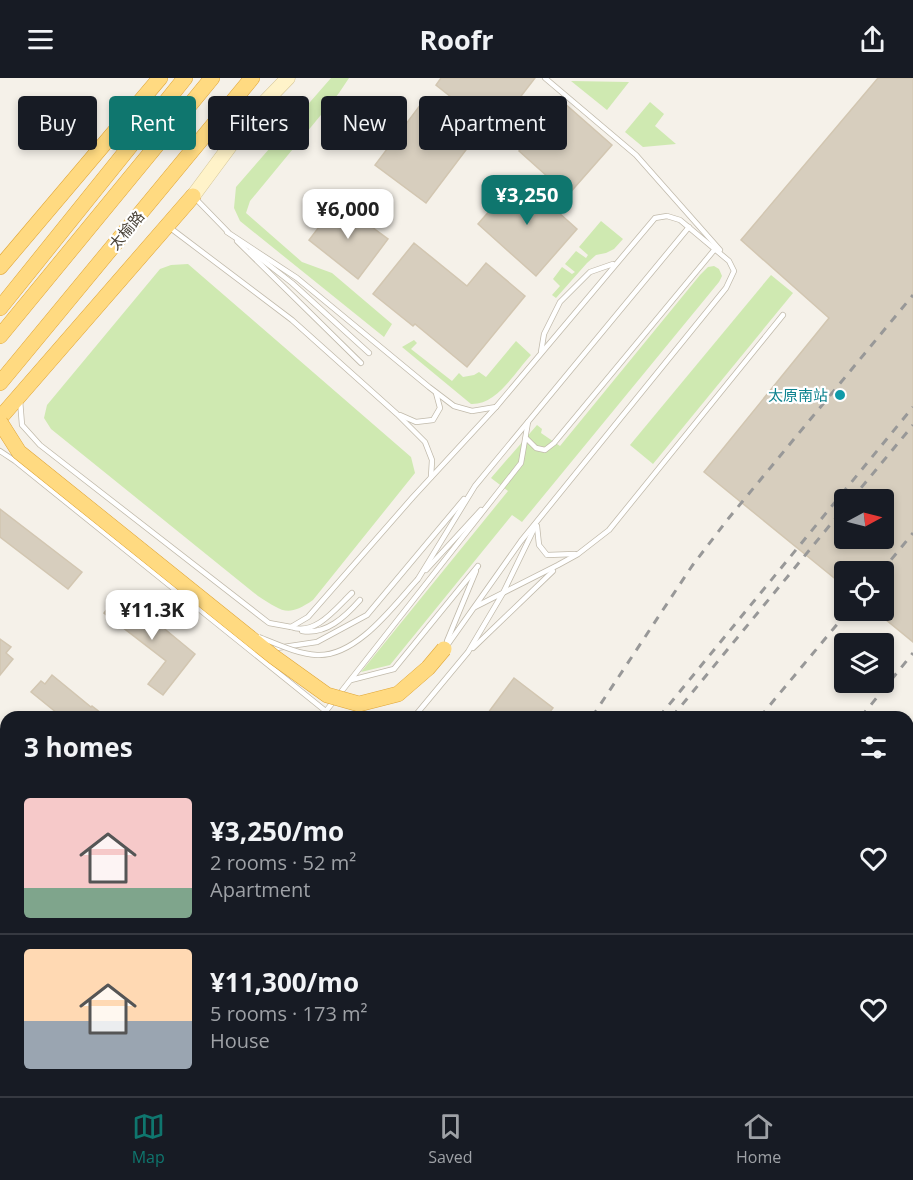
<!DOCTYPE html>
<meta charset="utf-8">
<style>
:root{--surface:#171b24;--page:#242831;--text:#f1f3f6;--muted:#9ea1a6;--line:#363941;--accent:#0f766e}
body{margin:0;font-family:"Open Sans","Noto Sans SC",sans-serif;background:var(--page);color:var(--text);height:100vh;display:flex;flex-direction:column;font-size:22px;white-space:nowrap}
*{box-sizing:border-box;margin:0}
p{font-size:20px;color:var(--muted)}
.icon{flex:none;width:33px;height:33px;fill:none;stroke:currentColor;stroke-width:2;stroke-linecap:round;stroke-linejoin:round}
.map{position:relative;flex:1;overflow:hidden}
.side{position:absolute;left:0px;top:633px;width:914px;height:386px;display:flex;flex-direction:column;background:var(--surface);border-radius:18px 18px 0 0;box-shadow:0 3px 9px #0003}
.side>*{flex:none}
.guide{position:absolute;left:18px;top:18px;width:600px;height:54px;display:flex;gap:12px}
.needle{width:39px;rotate:83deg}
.fabs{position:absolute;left:834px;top:411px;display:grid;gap:12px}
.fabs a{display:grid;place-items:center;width:60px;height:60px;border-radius:6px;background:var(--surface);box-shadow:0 3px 9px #0003;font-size:30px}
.price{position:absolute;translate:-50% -51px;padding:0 14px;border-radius:12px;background:#fff;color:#222;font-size:20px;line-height:39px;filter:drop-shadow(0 2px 3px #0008)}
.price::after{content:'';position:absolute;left:50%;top:36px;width:18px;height:14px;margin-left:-9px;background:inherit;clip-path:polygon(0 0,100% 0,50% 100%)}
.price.active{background:var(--accent);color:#fff}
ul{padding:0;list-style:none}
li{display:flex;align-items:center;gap:18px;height:150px;padding:0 24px}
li+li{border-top:2px solid var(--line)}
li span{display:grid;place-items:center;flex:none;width:168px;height:120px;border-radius:6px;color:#555}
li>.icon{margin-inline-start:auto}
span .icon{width:72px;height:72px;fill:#fffc;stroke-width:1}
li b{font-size:26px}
h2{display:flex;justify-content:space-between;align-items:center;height:72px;padding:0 24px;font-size:26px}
.tag{padding:0 21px;border-radius:6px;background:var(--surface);box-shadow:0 3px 9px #0003;font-size:21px;line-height:54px}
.tag.active{background:var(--accent);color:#fff}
header{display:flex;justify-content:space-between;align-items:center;height:78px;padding:0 24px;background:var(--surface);font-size:27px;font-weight:700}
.tab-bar{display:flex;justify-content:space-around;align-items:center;height:84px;border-top:2px solid var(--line);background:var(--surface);font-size:16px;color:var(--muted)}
.tab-bar a{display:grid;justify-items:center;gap:3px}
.tab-bar .active{color:var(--accent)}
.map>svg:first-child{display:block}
.green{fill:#cfe9b1}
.building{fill:#d7cebe;stroke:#d2c6b1;stroke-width:1.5;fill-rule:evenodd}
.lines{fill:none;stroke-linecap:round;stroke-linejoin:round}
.service-casing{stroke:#c1baab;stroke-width:6}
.minor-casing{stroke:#c1baab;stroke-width:10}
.secondary-casing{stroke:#d5c698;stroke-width:15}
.trunk-casing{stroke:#e0a637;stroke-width:16}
.service{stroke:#fff;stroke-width:4.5}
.minor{stroke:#fff;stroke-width:9}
.secondary{stroke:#fff3c9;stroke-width:14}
.trunk{stroke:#ffda81;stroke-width:15}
.rail{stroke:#989898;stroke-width:3;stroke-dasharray:8 8;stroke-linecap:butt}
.service-bridge-casing{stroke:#c1baab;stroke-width:6;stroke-linecap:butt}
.trunk-bridge-casing{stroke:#e0a637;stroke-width:16;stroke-linecap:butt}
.service-bridge{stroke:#fff;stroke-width:4.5}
.trunk-bridge{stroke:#ffda81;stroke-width:15}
.culture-dot{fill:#0f9aa8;stroke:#fff;stroke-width:2}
.labels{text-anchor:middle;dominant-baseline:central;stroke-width:4.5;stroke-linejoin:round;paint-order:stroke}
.street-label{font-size:15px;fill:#494237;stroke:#fff}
.culture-label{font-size:15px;fill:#0d838f;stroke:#fff;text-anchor:end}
</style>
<header><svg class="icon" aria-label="menu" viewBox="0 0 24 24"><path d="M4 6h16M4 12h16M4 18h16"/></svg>Roofr<svg class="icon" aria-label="share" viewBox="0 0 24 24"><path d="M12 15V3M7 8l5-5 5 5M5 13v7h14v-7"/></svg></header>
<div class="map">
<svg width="913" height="1018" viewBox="0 0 913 1018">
<rect width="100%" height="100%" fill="#f5f1e9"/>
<g class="green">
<path d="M331,0H349L339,15L250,123L246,135L302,184L332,195L392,246L384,259L240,143L234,130L236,109Z"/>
<path d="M571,3L629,4L607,32Z"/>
<path d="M402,19L359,71L354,66L371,47L366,44L379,28L371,23Z"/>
<path d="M650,24L664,36L655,48L676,66L643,69L625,54Z"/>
<path d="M601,143L623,161L614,171L606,175L596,177L587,185L556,220L552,217L560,208L553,201L562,189L572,196L575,194L565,186L576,173L586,180L588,177L579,169Z"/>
<path d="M188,186L411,379L415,395L313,522C287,540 282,533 258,518L51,351L44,340L47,327L160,191L171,187Z"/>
<path d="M714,188L719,191L722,198L719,204L522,444L512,437L390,587L361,594L508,413L491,400L537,347L542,351L541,355L560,368L700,197L708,189Z"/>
<path d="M771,197L793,215L653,386L630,367Z"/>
<path d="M414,262L417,265L411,271L452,303L459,295L463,299L474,297L479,294L486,299L516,263L531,277C515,294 497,327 471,326L402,269Z"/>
</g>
<g class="building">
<path d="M441,0H535L494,53L436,7Z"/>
<path d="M878,0H913V564L874,532H884V494H844V508L704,394L829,240L741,162ZM844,422H884V460H844Z"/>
<path d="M563,24L612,67L568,117L519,73Z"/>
<path d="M421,26L472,64L426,125L375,87Z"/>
<path d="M519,99L577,151L536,198L478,146Z"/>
<path d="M338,124L388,161L358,201L309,162Z"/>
<path d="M414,165L467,208L486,185L525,218L467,289L415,246L413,248L373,216Z"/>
<path d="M0,431L82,494L68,511L0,459Z"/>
<path d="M120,514L195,576L163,617L148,606L166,583L104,535Z"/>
<path d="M0,561L11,569L6,575L13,581L0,597Z"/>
<path d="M52,597L91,629L92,628L106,639H62L31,614L41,603L45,606Z"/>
<path d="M514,600L553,630L546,639H485Z"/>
</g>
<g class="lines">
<g class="service-casing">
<g id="service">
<path d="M545,0L636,77L720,172"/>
<path d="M194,119L228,154"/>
<path d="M169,149L292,242L397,336L425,364L432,382L431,399"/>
<path d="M227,154L297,200L429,309L454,328L472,333L496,329L655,140L667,138L680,142L729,183L734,193L726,210L521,463L446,569"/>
<path d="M237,163L361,285"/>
<path d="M251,173L292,205L369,275"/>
<path d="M541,274L544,256L560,224L590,194L613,186"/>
<path d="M20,322L22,347L40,367L269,545L291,549L308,539L413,419L496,329"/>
<path d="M400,337L416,344L433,342L440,330L436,315"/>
<path d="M526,360L536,370L545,372L554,365L715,171"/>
<path d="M0,373L15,383L333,639"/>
<path d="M537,448L539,467L547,477L575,476"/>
<path d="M426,492L481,432"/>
<path d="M418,501L475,408L689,149"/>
<path d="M475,529L558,487L578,476L609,452L783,237"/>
<path d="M291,549C316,558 336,530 352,515"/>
<path d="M302,553C326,557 345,539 360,522"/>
<path d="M447,563L476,493"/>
<path d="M473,570L553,493"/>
<path d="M270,571L317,564L367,537L464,421"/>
<path d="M351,602L394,591L478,488"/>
<path d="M326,633L521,385L528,344"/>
<path d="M414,639L468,574L503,515L535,449"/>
</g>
</g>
<g class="minor-casing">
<path id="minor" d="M911,1018L913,1016"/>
</g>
<g class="secondary-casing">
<path id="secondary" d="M193,118L256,33L288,0"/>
</g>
<g class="trunk-casing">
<g id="trunk">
<path d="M0,189L160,0"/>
<path d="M0,230L185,0"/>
<path d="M0,258L212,0"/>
<path d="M0,305L252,0"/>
<path d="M0,340L193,118"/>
</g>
</g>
<use href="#service" class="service"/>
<use href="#minor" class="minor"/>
<use href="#secondary" class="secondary"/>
<use href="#trunk" class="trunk"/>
<g class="rail">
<path d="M851,422L913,347"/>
<path d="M881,494L913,455"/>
<path d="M592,639L692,488L728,441L913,217"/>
<path d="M659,639L913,329"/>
<path d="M672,639L844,430"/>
<path d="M760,639L849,532"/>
<path d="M861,639L913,575"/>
<path d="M352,1018L357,1012"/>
<path d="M393,1018L398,1012"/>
<path d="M429,1018L434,1012"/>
<path d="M553,1018L557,1012"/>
<path d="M565,1018L569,1012"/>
</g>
<g class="service-bridge-casing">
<path id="service-bridge" d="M259,559C277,566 298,576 317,577C357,579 394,527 418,501"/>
</g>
<g class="trunk-bridge-casing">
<path id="trunk-bridge" d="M0,344L19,374L274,579L327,617L359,626L398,616L428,590L444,571"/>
</g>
<use href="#service-bridge" class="service-bridge"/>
<use href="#trunk-bridge" class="trunk-bridge"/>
</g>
<circle class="culture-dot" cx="840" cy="317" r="6"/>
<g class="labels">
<g class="street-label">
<text transform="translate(126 152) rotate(-50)">太榆路</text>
</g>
<g class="culture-label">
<text x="828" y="317">太原南站</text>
</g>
</g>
</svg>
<div class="fabs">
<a><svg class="needle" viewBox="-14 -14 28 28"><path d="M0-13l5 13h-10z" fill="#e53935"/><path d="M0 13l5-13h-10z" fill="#9ea1a6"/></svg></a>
<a><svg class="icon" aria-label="locate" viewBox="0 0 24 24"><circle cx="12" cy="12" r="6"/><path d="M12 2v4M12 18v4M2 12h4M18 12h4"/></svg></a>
<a><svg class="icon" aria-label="layers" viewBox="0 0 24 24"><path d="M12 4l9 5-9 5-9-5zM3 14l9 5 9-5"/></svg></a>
</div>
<b class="price active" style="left:527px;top:148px">¥3,250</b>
<b class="price" style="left:348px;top:162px">¥6,000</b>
<b class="price" style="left:152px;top:563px">¥11.3K</b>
<div class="guide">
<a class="tag">Buy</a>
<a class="tag active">Rent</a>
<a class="tag">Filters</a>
<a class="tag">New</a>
<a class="tag">Apartment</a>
</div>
<section class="side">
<h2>3 homes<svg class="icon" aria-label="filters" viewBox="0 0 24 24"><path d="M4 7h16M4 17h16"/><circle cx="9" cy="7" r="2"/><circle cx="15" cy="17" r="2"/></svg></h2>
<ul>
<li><span style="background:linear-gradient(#f6c9c9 75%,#7fa58c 0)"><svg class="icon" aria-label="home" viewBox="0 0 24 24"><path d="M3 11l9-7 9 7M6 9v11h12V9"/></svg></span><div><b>¥3,250/mo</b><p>2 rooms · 52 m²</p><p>Apartment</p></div><svg class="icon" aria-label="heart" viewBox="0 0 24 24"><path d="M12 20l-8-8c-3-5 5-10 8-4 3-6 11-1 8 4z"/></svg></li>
<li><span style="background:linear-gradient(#ffd9b3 60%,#9aa5b1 0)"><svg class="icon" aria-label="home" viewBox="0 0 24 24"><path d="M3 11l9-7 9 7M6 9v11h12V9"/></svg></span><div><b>¥11,300/mo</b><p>5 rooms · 173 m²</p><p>House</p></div><svg class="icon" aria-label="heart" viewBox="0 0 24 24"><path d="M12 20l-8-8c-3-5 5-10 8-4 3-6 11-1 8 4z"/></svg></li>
</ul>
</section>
</div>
<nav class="tab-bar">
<a class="active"><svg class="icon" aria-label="map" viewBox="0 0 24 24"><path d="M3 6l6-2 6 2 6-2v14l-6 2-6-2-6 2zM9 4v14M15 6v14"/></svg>Map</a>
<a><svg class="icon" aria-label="saved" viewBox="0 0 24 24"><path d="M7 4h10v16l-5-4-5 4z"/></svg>Saved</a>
<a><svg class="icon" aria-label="home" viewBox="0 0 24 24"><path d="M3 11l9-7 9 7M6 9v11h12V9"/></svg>Home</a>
</nav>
